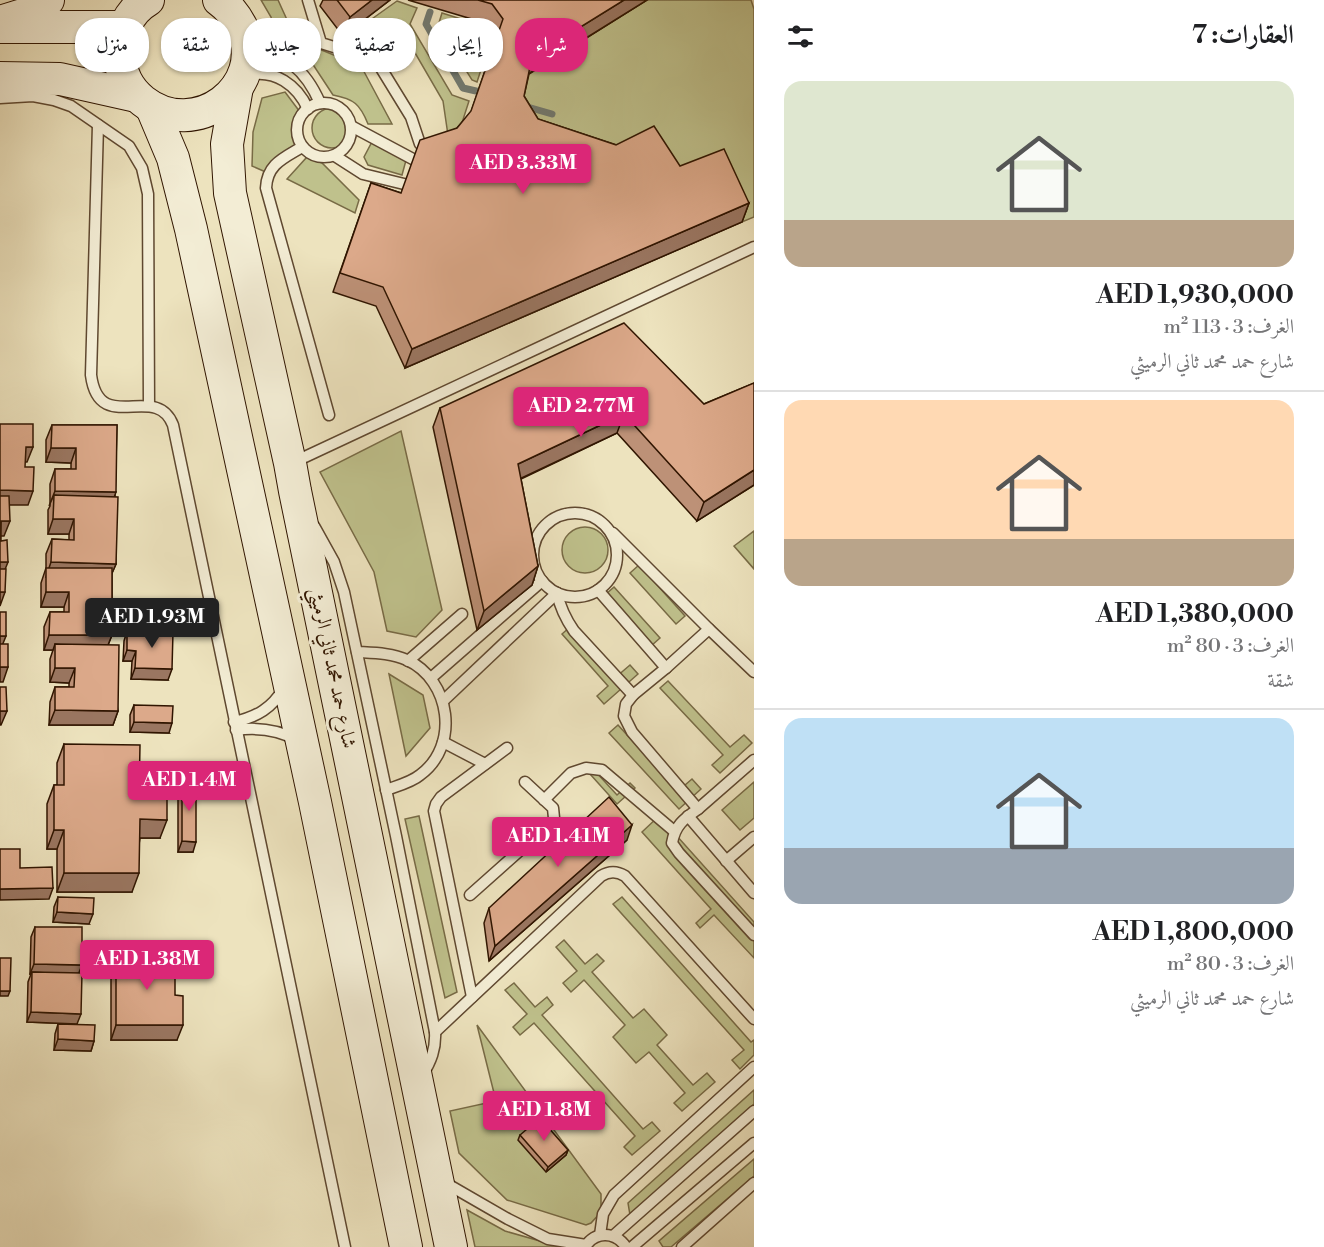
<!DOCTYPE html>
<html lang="ar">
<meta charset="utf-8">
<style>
:root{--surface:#fff;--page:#f2f2f2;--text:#202124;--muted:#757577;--line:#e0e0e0;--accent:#db2777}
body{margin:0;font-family:"Libre Bodoni",Amiri,serif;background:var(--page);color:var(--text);direction:rtl;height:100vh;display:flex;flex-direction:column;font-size:22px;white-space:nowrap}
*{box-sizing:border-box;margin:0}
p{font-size:20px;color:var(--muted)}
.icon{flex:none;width:33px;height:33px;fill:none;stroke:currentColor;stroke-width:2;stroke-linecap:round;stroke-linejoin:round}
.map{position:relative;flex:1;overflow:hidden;direction:ltr}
.side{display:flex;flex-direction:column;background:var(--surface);width:570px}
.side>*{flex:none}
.guide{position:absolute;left:18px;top:18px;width:570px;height:54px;direction:rtl;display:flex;gap:12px}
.price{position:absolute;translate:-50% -51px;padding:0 14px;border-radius:6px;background:var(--accent);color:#fff;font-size:20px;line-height:39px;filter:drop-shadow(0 2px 3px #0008)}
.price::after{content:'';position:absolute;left:50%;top:36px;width:18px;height:14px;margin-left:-9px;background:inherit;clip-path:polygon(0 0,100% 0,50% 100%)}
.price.selected{background:#222;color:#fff}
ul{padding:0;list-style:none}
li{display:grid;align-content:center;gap:12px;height:318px;padding:0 30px}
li+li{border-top:2px solid var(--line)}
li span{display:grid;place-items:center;height:186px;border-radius:18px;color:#555}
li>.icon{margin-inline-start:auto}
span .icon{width:108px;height:108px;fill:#fffc;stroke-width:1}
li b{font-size:26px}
h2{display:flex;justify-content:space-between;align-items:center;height:72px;padding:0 30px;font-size:26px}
.pill{padding:0 21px;border-radius:24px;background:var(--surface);box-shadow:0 2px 4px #0004;font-size:21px;line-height:54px}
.pill.selected{background:var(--accent);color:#fff}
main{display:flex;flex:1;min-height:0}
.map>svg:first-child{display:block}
.green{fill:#bfc18c;stroke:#786b46;stroke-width:1.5}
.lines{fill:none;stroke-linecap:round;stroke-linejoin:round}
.stream{stroke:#717970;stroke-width:7}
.lane-casing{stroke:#5f4830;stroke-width:13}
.secondary-casing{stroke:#301500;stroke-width:34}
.lane{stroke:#f3edd5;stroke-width:10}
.secondary{stroke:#f3edd5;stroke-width:32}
.wall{fill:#bd9177;stroke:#301500;stroke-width:1.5}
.shaded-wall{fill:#9a7661;stroke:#301500;stroke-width:1.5}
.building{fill:#dca98a;stroke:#301500;stroke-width:1.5}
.labels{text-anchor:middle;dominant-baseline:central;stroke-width:6;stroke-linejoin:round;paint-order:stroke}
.street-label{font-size:20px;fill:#301500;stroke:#f3edd5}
</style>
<main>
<section class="side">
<h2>العقارات: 7<svg class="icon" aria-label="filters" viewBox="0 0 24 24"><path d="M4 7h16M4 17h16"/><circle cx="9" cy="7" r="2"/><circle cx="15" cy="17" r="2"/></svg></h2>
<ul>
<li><span style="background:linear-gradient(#dfe7d0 75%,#b9a48a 0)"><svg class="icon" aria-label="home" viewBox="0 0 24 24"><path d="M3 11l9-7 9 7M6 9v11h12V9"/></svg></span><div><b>AED 1,930,000</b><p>الغرف: 3 · 113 m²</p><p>شارع حمد محمد ثاني الرميثي</p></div></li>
<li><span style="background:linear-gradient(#ffd9b3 75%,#b9a48a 0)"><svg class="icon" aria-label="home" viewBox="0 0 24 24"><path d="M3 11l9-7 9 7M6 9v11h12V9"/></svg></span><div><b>AED 1,380,000</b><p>الغرف: 3 · 80 m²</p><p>شقة</p></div></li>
<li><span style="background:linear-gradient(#bfe0f5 70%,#9aa5b1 0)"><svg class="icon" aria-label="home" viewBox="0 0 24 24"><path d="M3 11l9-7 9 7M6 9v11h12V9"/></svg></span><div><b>AED 1,800,000</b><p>الغرف: 3 · 80 m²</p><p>شارع حمد محمد ثاني الرميثي</p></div></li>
</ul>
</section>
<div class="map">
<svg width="754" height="1247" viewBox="0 0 754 1247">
<rect width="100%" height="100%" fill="#ede3be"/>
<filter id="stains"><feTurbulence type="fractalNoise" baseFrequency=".00333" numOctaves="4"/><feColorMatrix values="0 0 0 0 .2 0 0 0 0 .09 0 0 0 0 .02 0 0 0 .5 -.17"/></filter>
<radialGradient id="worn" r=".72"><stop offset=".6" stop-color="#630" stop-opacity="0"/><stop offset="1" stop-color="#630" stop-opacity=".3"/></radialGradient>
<g class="green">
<path d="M261,0H278L293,33L303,29L317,45L307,61L278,42L271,17Z"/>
<path d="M647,0H751L754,9V217L742,222L609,164L517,115L525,76Z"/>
<path d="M397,1L417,8L410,24L452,95L469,101L460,129L449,142L443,101L407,39L355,31Z"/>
<path d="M442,13L483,26L491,39L477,82L472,80L438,26Z"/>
<path d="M319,49L361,66L392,124H368C360,104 354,99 333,95L310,60Z"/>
<path d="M285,92L300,112L295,128L299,142L268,173L252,166L253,132L262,98Z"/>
<circle cx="332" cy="128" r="20"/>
<path d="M374,138L408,153L402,175L368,165L364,157Z"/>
<path d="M307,157L322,163L359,200L355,213L287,179Z"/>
<path d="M401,431L442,610L416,637L387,631L374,572L320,472Z"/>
<circle cx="585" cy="550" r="23"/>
<path d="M754,531V569L734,546Z"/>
<path d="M639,565L685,616L676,624L630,573Z"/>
<path d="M614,587L660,638L651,646L605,595Z"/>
<path d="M571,626L616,677L630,665L638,674L604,704L597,696L608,686L562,634Z"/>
<path d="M389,674L423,695L430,728L406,756Z"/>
<path d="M668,681L730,747L744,735L752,743L720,773L712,765L723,755L660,688Z"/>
<path d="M618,725L678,791L692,779L701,789L679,809L609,733Z"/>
<path d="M594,770L617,795L630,783L635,788L617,804L590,774Z"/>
<path d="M754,782V818L740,830L722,810Z"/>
<path d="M419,816L457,992L445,998L405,819Z"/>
<path d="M659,816L754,922V958L714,915L700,928L696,923L711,909L642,832Z"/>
<path d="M622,897L751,1042L754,1040V1055L740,1069L732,1060L744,1050L613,904Z"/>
<path d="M564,940L585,964L597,954L604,961L592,972L633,1018L644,1009L667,1035L657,1045L693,1085L707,1073L715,1082L682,1111L674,1103L685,1093L649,1052L636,1063L613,1037L625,1025L584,980L571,992L563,983L577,971L556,947Z"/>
<path d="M514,983L535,1007L547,997L553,1005L542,1015L643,1129L652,1122L660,1131L632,1155L624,1147L635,1136L534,1023L520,1035L513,1027L527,1014L505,990Z"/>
<path d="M477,1025L601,1194V1212L591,1223L586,1225L507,1200L459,1153L450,1111L496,1101Z"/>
<path d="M754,1090V1104L630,1215L628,1203Z"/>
<path d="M754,1159V1176L671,1247H663L659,1241Z"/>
<path d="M467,1210L505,1231L561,1247H475Z"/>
</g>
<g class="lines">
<g class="stream">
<path d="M430,12L426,24L463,88L476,91"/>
<path d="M524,106L552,114"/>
</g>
<g class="lane-casing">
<g id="lane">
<path d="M308,0L321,43L376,60L411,117L420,144"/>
<path d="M251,43C286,58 304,66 320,103"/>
<path d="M248,75C275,69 297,85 308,109"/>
<path d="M0,98L33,96L54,100L71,106L129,146L142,168L148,194L149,406"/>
<circle cx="324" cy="130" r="27"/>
<path d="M98,125L91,375C99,437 156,381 173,425L345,1247"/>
<path d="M351,126L424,165"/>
<path d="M302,147C284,158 267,164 266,188L329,415"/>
<path d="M335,156L363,174L404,184L417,190"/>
<path d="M292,463L754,247"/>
<circle cx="575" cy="555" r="42"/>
<path d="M314,526L334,562L344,592L396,836L435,1032C436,1049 431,1061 422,1076"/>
<path d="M613,533L709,629L754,672"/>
<path d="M598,590L666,668"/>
<path d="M557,593C560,607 565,618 574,631L633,695"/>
<path d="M357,652C374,653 391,653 407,660C451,680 460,746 420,775C412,782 397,786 386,790"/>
<path d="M408,661L462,614"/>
<path d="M431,678L542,581"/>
<path d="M443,701L557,593"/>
<path d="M234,722C257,717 272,708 284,688"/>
<path d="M236,730C258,727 277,729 297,740"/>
<path d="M443,742L485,764"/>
<path d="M754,760L698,809C684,819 675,825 672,843L679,853L754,935"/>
<path d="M544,800L571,773L586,768L602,770L674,831"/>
<path d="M698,809L632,732L624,716L626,704L633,695L666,668L709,629"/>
<path d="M688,816L754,893"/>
<path d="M726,861L754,837"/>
<path d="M470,895L552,822L554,818L553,808L525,782"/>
<path d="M472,997L434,811L436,804L441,797L507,748"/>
<path d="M435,1032L601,876C609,871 617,871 625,876L754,1019"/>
<path d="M442,1181L508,1219L548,1239L586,1245"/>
<path d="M600,1235L603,1214L614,1195L754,1067"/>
<path d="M613,1236L754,1111"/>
<path d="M585,1247C595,1231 615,1231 626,1247"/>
<path d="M632,1247L754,1143"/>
<path d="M682,1247L754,1183"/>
</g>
</g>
<g class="secondary-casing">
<g id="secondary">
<path d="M148,0C129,11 119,33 120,54C120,73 129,90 143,101C195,142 269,87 242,28C236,16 229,7 219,0"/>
<path d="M3,21L26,14L48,0"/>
<path d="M0,27H124"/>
<path d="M0,78L60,79L136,96"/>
<path d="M237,87L227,144L230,193L290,463L295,491L451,1247"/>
<path d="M152,108L173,158L191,229L315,802L406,1247"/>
</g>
</g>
<use href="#lane" class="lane"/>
<use href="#secondary" class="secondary"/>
</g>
<g class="wall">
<path d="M323,0H390L343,36L320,6Z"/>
<path d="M408,0H647L529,74L524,96L538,119L680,166L749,203L742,222L405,368L376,306L333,292L371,183L401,193L457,128L471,112L496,38L485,23Z"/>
<path d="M754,383V485L697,521L617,433L521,479L538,566L532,585L477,630L433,427L440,408L704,404Z"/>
<path d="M52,425H117L115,497L116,564L112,573V635L108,645L118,711L113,725H49L50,702L55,687H69V683L50,682V659L53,650H44V627L50,612H64V607H41V583L46,568V554L52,539L69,540V534H48V510L50,506V484L55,469H71V463L46,462V440Z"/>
<path d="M127,631L168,680L131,679L132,661H123L124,641Z"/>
<path d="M134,705L169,733L130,732V715Z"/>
<path d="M64,744L139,799L160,838H140L132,892H57V849H47V804L54,785H57V763Z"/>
<path d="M182,782L193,852H178V792Z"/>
<path d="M627,840L489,961L484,923L489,908Z"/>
<path d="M58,897L89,924L53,922L54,907Z"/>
<path d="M35,927L79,973L77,1024L27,1022L28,982L31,974H30L31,937Z"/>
<path d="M116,954L175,995L177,1040H111V969Z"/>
<path d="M58,1024L94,1041L91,1051L54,1050L55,1034Z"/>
<path d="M520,1135L568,1150L566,1155L546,1172L518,1140Z"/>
</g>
<g class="shaded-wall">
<path d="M372,0H390L343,36L350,17Z"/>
<path d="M624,0H647L525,76L532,57Z"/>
<path d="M749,203L742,222L405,368L412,349Z"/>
<path d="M624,414L617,433L511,483L518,464Z"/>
<path d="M26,447H33L27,462H20Z"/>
<path d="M51,448H76L71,463L46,462Z"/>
<path d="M754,470V485L697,521L704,502Z"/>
<path d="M0,490L33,491L28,505H0Z"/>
<path d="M55,491L116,492L111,506L54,495L49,506Z"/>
<path d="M53,519H74L69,534H48Z"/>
<path d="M1,521H10L4,536H0Z"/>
<path d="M0,562H8L2,577H0Z"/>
<path d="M51,562L116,564L110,578L46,577Z"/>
<path d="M538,566L532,585L477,630L484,611Z"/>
<path d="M0,592H5L0,606Z"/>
<path d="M46,592H69L64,607H41Z"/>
<path d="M49,635H112L106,650L55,644L53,650H44Z"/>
<path d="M0,636H6L0,651Z"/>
<path d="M127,650L136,651L132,661H123Z"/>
<path d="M0,667H8L3,682H0Z"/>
<path d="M55,668H75L69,683L50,682Z"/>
<path d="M135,668L172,669L168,680L131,679Z"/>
<path d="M55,710L118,711L113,725H49Z"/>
<path d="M0,711H7L1,725H0Z"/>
<path d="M134,722L172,723L169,733L130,732Z"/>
<path d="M140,819L167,820L160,838H133Z"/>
<path d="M632,825L627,840L489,961L495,946Z"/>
<path d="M54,830H64L57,849H47Z"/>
<path d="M182,841L196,842L193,852H178Z"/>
<path d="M64,873H139L132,892H57Z"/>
<path d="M53,888L49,899L0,900V889Z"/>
<path d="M57,912L93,914L89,924L53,922Z"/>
<path d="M34,964L82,965L78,975L32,972L31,974H30Z"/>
<path d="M0,991H10L8,996H0Z"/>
<path d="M31,1012L81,1014L77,1024L27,1022Z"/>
<path d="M116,1025H183L177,1040H111Z"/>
<path d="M58,1039L94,1041L91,1051L54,1050Z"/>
<path d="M568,1150L566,1155L546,1172L548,1167Z"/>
</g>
<g class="building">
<path d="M337,0H372L350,17Z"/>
<path d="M478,0H624L532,57L524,96L538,119L616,145L654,126L680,166L724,149L749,203L412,349L383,287L340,273L371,183L401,193L420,140L457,128L471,111L503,19L492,4Z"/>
<path d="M624,323L704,404L754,383V470L704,502L624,414L518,464L538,566L484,611L440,408Z"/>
<path d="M0,424H33V447H26L25,467H34L33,491L0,490Z"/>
<path d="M52,425H117L116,492L55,491V469H76V448H51Z"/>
<path d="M54,495L118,497L116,564L51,562L52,539L74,540V519H53Z"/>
<path d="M0,496H9L10,521H1V541L7,540L8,562H0Z"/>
<path d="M46,568H112V635H49L50,612H69V592H46Z"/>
<path d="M0,569H6L5,592H0Z"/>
<rect x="0" y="612" width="6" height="24"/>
<path d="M127,631L173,632L172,669L135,668L136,651L127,650Z"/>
<rect x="0" y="644" width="8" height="23"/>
<path d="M55,644L119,645L118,711L55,710V687H74L75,668H55Z"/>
<path d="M0,687H6L7,711H0Z"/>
<path d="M134,705L173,706L172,723L134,722Z"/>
<path d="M64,744L140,745L139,799H167V820L140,819L139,873H64V830H54V785H64Z"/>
<path d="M182,782H196V842L182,841Z"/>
<path d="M609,797L632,825L495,946L489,908Z"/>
<path d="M0,849H20V868L52,867L53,888L0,889Z"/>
<path d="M58,897L94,898L93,914L57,912Z"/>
<path d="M35,927H82V965L34,964Z"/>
<path d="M116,954H175V995L183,996V1025H116Z"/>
<path d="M0,958H11L10,991H0Z"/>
<path d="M32,972L82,973L81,1014L31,1012Z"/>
<path d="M58,1024L95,1025L94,1041L58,1039Z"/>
<path d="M540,1118L568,1150L548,1167L520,1135Z"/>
</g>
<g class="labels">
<g class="street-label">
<text transform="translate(332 668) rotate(78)">شارع حمد محمد ثاني الرميثي</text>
</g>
</g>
<rect width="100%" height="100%" filter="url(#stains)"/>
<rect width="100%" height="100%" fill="url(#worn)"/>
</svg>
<b class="price" style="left:523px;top:195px">AED 3.33M</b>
<b class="price" style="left:581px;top:438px">AED 2.77M</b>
<b class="price selected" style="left:152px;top:649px">AED 1.93M</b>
<b class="price" style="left:189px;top:812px">AED 1.4M</b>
<b class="price" style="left:558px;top:868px">AED 1.41M</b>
<b class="price" style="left:147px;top:991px">AED 1.38M</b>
<b class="price" style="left:544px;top:1142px">AED 1.8M</b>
<div class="guide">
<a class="pill selected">شراء</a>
<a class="pill">إيجار</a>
<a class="pill">تصفية</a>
<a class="pill">جديد</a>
<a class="pill">شقة</a>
<a class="pill">منزل</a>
</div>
</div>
</main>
